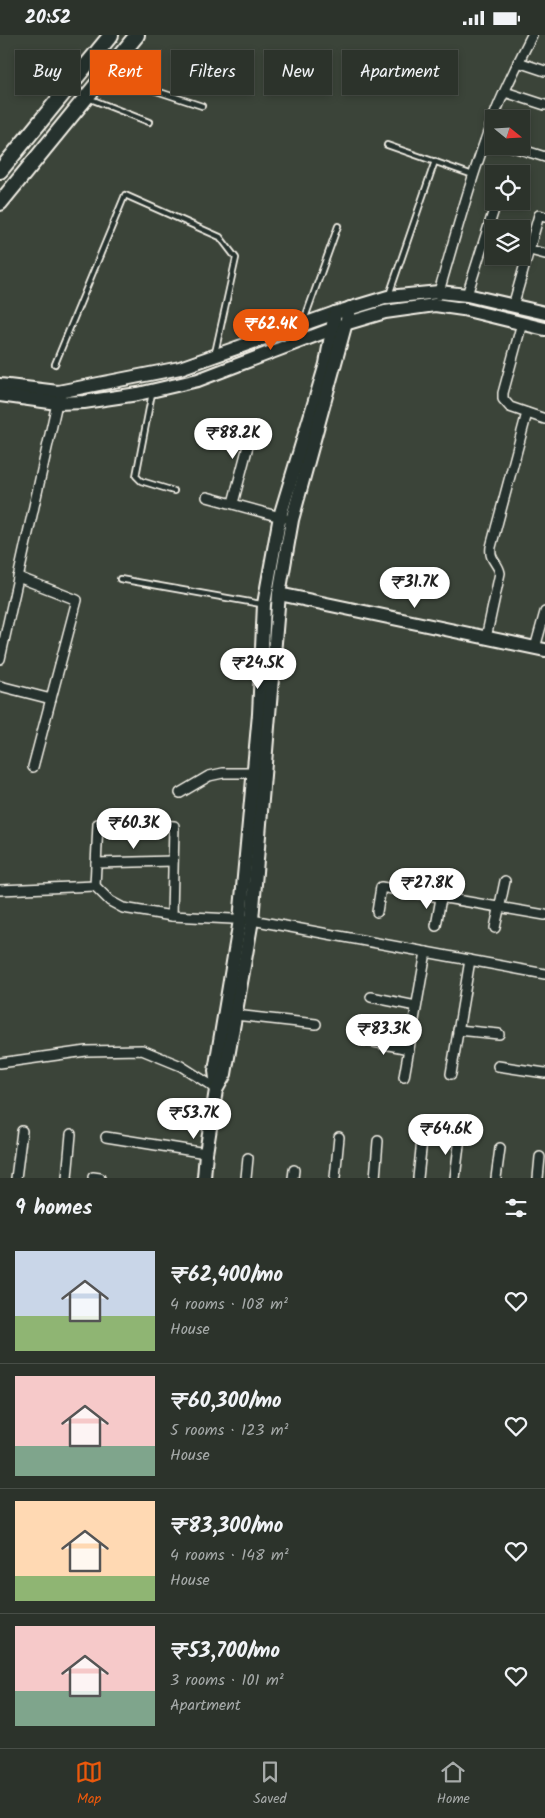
<!DOCTYPE html>
<meta charset="utf-8">
<style>
:root{--surface:#2c332b;--page:#343b33;--text:#f1f3f6;--muted:#a6aaa9;--line:#484e47;--accent:#ea580c}
body{margin:0;font-family:Kalam,sans-serif;background:var(--page);color:var(--text);height:100vh;display:flex;flex-direction:column;font-size:19px;white-space:nowrap}
*{box-sizing:border-box;margin:0}
p{font-size:16px;color:var(--muted)}
.icon{flex:none;width:28px;height:28px;fill:none;stroke:currentColor;stroke-width:2;stroke-linecap:round;stroke-linejoin:round}
.map{position:relative;height:1143px;overflow:hidden}
.details{display:flex;flex-direction:column;background:var(--surface);flex:1}
.details>*{flex:none}
.guide{position:absolute;left:15px;top:15px;width:515px;height:45px;display:flex;gap:10px}
.needle{width:32px;rotate:108deg}
.buttons{position:absolute;left:485px;top:75px;display:grid;gap:10px}
.buttons a{display:grid;place-items:center;width:45px;height:45px;border-radius:0px;background:var(--surface);box-shadow:0 2px 8px #0003,0 0 0 1px var(--line);font-size:25px}
.price{position:absolute;translate:-50% -42px;padding:0 11px;border-radius:18px;background:#fff;color:#222;font-size:16px;line-height:32px;filter:drop-shadow(0 1px 2px #0008)}
.price::after{content:'';position:absolute;left:50%;top:30px;width:15px;height:11px;margin-left:-8px;background:inherit;clip-path:polygon(0 0,100% 0,50% 100%)}
.price.active{background:var(--accent);color:#fff}
ul{padding:0;list-style:none}
li{display:flex;align-items:center;gap:15px;height:125px;padding:0 15px}
li+li{border-top:1px solid var(--line)}
li span{display:grid;place-items:center;flex:none;width:140px;height:100px;border-radius:0px;color:#555}
li>.icon{margin-inline-start:auto}
span .icon{width:60px;height:60px;fill:#fffc;stroke-width:1}
li b{font-size:21px}
h2{display:flex;justify-content:space-between;align-items:center;height:60px;padding:0 15px;font-size:21px}
.chip{padding:0 18px;border-radius:0px;background:var(--surface);box-shadow:0 2px 8px #0003,0 0 0 1px var(--line);font-size:18px;line-height:45px}
.chip.active{background:var(--accent);color:#fff}
.status{display:flex;justify-content:space-between;align-items:center;height:35px;padding:0 25px;background:var(--surface);direction:ltr}
.status svg{height:14px;fill:currentColor}
.tabs{display:flex;justify-content:space-around;align-items:center;height:70px;border-top:1px solid var(--line);background:var(--surface);font-size:14px;color:var(--muted)}
.tabs a{display:grid;justify-items:center;gap:2px}
.tabs .active{color:var(--accent)}
.map>svg:first-child{display:block}
.lines{fill:none;stroke-linecap:round;stroke-linejoin:round}
.lane-casing{stroke:#f4f1e8;stroke-width:8}
.street-casing{stroke:#f4f1e8;stroke-width:12}
.secondary-casing{stroke:#f4f1e8;stroke-width:16}
.primary-casing{stroke:#f4f1e8;stroke-width:18}
.lane{stroke:#26332d;stroke-width:4.5}
.street{stroke:#26332d;stroke-width:9}
.secondary{stroke:#26332d;stroke-width:12}
.primary{stroke:#26332d;stroke-width:14}
</style>
<div class="status"><b>20:52</b><svg viewBox="0 0 49 12"><path d="M0 12V9h3v3zM5 12V6h3v6zM10 12V3h3v9zM15 12V0h3v12zM26 1h20v11H26zM47 4h2v5h-2z"/></svg></div>
<div class="map">
<svg width="545" height="1143" viewBox="0 0 545 1143">
<rect width="100%" height="100%" fill="#3b4439"/>
<filter id="ink" filterUnits="userSpaceOnUse"><feTurbulence type="fractalNoise" baseFrequency=".02" numOctaves="2"/><feDisplacementMap in="SourceGraphic" scale="10" xChannelSelector="R" yChannelSelector="G"/><feConvolveMatrix kernelMatrix="1 2 1 2 8 2 1 2 1" color-interpolation-filters="sRGB"/></filter>
<g filter="url(#ink)">
<g class="lines">
<g class="lane-casing">
<g id="lane">
<path d="M108,40L202,71"/>
<path d="M88,63L149,87"/>
<path d="M387,110L473,140"/>
<path d="M389,260L435,126"/>
<path d="M303,304L302,291L338,191"/>
<path d="M55,329L125,160L220,202L236,223L215,318"/>
<path d="M152,358L136,441L141,446L174,456"/>
<path d="M120,544L261,569"/>
</g>
</g>
<g class="street-casing">
<g id="street">
<path d="M518,27L545,36"/>
<path d="M505,57L545,70"/>
<path d="M510,111L545,122"/>
<path d="M530,215L545,219"/>
<path d="M438,260C453,209 467,156 485,106C497,69 515,34 532,0"/>
<path d="M467,260L496,168"/>
<path d="M513,271L539,180L545,182"/>
<path d="M522,288L503,358V364L510,372L545,384"/>
<path d="M207,396L245,407L248,411L233,468"/>
<path d="M207,462L284,483"/>
<path d="M18,542L77,565L33,732"/>
<path d="M486,603L500,538C498,527 489,526 491,512L527,378"/>
<path d="M535,613L545,577"/>
<path d="M0,624L57,368"/>
<path d="M0,651L51,664"/>
<path d="M180,758L209,741L223,738H253"/>
<path d="M96,828L173,826"/>
<path d="M95,851L110,866L123,873L172,881"/>
<path d="M0,855L95,851L98,789L108,787L174,791L172,881L252,885L545,939"/>
<path d="M377,877L381,852L545,880"/>
<path d="M436,891L441,863"/>
<path d="M495,893L505,846"/>
<path d="M371,962L416,971"/>
<path d="M235,980L316,989"/>
<path d="M458,995L499,999"/>
<path d="M364,1005L409,1014"/>
<path d="M0,1028L86,1016L142,1015L181,1031L209,1049L216,1055"/>
<path d="M498,1031L545,1038"/>
<path d="M451,1039L470,925"/>
<path d="M404,1042L426,917"/>
<path d="M106,1102L206,1118"/>
<path d="M93,1142L100,1143"/>
<path d="M16,1143L22,1096"/>
<path d="M67,1143L71,1099"/>
<path d="M246,1143L248,1123"/>
<path d="M293,1143L294,1135"/>
<path d="M335,1143L339,1102"/>
<path d="M375,1143L378,1106"/>
<path d="M418,1143L422,1105"/>
<path d="M455,1143L460,1102"/>
<path d="M496,1143L500,1113"/>
<path d="M538,1143L540,1122"/>
</g>
</g>
<g class="secondary-casing">
<g id="secondary">
<path d="M0,350L58,357L180,333L335,278L388,262L439,257L467,260L545,278"/>
<path d="M0,360L57,368L84,367L138,359L198,345L348,288L385,277L435,270L463,274L545,294"/>
<path d="M279,559L545,615"/>
<path d="M217,1051L215,1036L240,885L259,679L264,569L280,481L326,329L335,278"/>
<path d="M204,1143L206,1118L216,1055L225,1039L252,885L279,559L292,485L350,273"/>
</g>
</g>
<g class="primary-casing">
<g id="primary">
<path d="M0,136L111,0"/>
<path d="M0,168L137,0"/>
</g>
</g>
<use href="#lane" class="lane"/>
<use href="#street" class="street"/>
<use href="#secondary" class="secondary"/>
<use href="#primary" class="primary"/>
</g>
</g>
</svg>
<div class="buttons">
<a><svg class="needle" viewBox="-14 -14 28 28"><path d="M0-13l5 13h-10z" fill="#e53935"/><path d="M0 13l5-13h-10z" fill="#a6aaa9"/></svg></a>
<a><svg class="icon" aria-label="locate" viewBox="0 0 24 24"><circle cx="12" cy="12" r="6"/><path d="M12 2v4M12 18v4M2 12h4M18 12h4"/></svg></a>
<a><svg class="icon" aria-label="layers" viewBox="0 0 24 24"><path d="M12 4l9 5-9 5-9-5zM3 14l9 5 9-5"/></svg></a>
</div>
<b class="price active" style="left:271px;top:316px">₹62.4K</b>
<b class="price" style="left:233px;top:425px">₹88.2K</b>
<b class="price" style="left:415px;top:574px">₹31.7K</b>
<b class="price" style="left:258px;top:655px">₹24.5K</b>
<b class="price" style="left:134px;top:815px">₹60.3K</b>
<b class="price" style="left:427px;top:875px">₹27.8K</b>
<b class="price" style="left:384px;top:1021px">₹83.3K</b>
<b class="price" style="left:194px;top:1105px">₹53.7K</b>
<b class="price" style="left:446px;top:1121px">₹64.6K</b>
<div class="guide">
<a class="chip">Buy</a>
<a class="chip active">Rent</a>
<a class="chip">Filters</a>
<a class="chip">New</a>
<a class="chip">Apartment</a>
</div>
</div>
<section class="details">
<h2>9 homes<svg class="icon" aria-label="filters" viewBox="0 0 24 24"><path d="M4 7h16M4 17h16"/><circle cx="9" cy="7" r="2"/><circle cx="15" cy="17" r="2"/></svg></h2>
<ul>
<li><span style="background:linear-gradient(#c9d6e8 65%,#8fb573 0)"><svg class="icon" aria-label="home" viewBox="0 0 24 24"><path d="M3 11l9-7 9 7M6 9v11h12V9"/></svg></span><div><b>₹62,400/mo</b><p>4 rooms · 108 m²</p><p>House</p></div><svg class="icon" aria-label="heart" viewBox="0 0 24 24"><path d="M12 20l-8-8c-3-5 5-10 8-4 3-6 11-1 8 4z"/></svg></li>
<li><span style="background:linear-gradient(#f6c9c9 70%,#7fa58c 0)"><svg class="icon" aria-label="home" viewBox="0 0 24 24"><path d="M3 11l9-7 9 7M6 9v11h12V9"/></svg></span><div><b>₹60,300/mo</b><p>5 rooms · 123 m²</p><p>House</p></div><svg class="icon" aria-label="heart" viewBox="0 0 24 24"><path d="M12 20l-8-8c-3-5 5-10 8-4 3-6 11-1 8 4z"/></svg></li>
<li><span style="background:linear-gradient(#ffd9b3 75%,#8fb573 0)"><svg class="icon" aria-label="home" viewBox="0 0 24 24"><path d="M3 11l9-7 9 7M6 9v11h12V9"/></svg></span><div><b>₹83,300/mo</b><p>4 rooms · 148 m²</p><p>House</p></div><svg class="icon" aria-label="heart" viewBox="0 0 24 24"><path d="M12 20l-8-8c-3-5 5-10 8-4 3-6 11-1 8 4z"/></svg></li>
<li><span style="background:linear-gradient(#f6c9c9 65%,#7fa58c 0)"><svg class="icon" aria-label="home" viewBox="0 0 24 24"><path d="M3 11l9-7 9 7M6 9v11h12V9"/></svg></span><div><b>₹53,700/mo</b><p>3 rooms · 101 m²</p><p>Apartment</p></div><svg class="icon" aria-label="heart" viewBox="0 0 24 24"><path d="M12 20l-8-8c-3-5 5-10 8-4 3-6 11-1 8 4z"/></svg></li>
</ul>
</section>
<nav class="tabs">
<a class="active"><svg class="icon" aria-label="map" viewBox="0 0 24 24"><path d="M3 6l6-2 6 2 6-2v14l-6 2-6-2-6 2zM9 4v14M15 6v14"/></svg>Map</a>
<a><svg class="icon" aria-label="saved" viewBox="0 0 24 24"><path d="M7 4h10v16l-5-4-5 4z"/></svg>Saved</a>
<a><svg class="icon" aria-label="home" viewBox="0 0 24 24"><path d="M3 11l9-7 9 7M6 9v11h12V9"/></svg>Home</a>
</nav>
